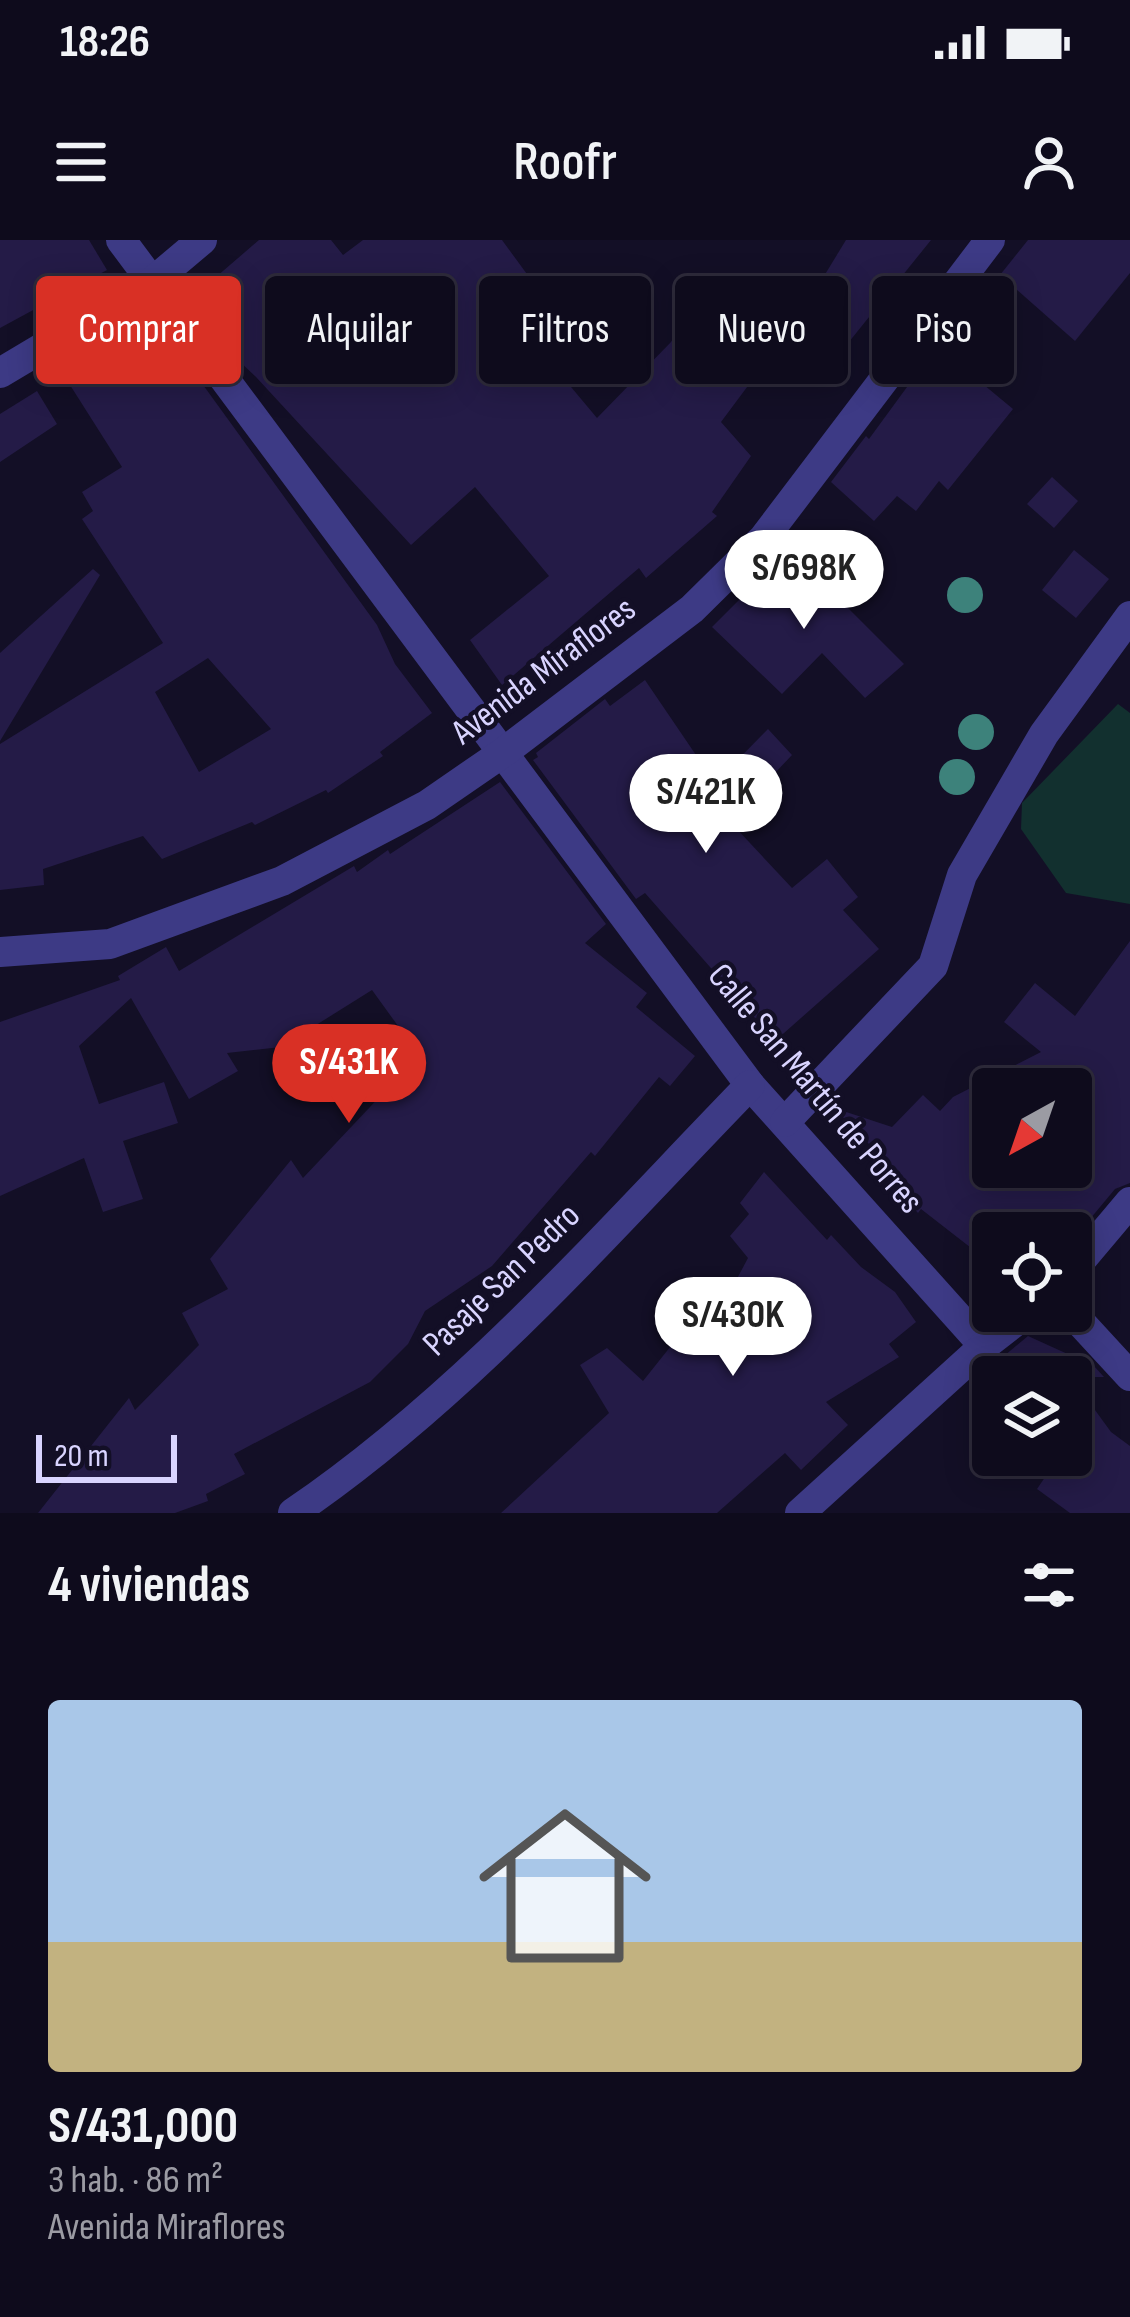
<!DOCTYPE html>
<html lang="es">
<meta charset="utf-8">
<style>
:root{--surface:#0e0b1c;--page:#171425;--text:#f1f3f6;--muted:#9b9ba3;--line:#2e2b3b;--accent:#d93025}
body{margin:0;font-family:"Sofia Sans Condensed",sans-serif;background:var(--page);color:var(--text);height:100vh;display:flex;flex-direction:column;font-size:45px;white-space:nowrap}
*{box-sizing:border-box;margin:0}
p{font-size:39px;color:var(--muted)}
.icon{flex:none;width:66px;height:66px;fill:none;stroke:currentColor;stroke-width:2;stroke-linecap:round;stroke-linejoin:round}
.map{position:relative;height:1273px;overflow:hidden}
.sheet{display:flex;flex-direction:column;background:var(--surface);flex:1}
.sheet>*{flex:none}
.hud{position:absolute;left:36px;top:36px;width:1059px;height:108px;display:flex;gap:24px}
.needle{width:78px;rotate:220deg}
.controls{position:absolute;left:972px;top:828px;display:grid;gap:24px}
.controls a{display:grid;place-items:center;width:120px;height:120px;border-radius:12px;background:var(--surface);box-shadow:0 6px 30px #0003,0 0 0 3px var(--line);font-size:60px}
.scale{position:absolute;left:36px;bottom:30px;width:141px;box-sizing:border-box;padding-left:12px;border:6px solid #d9d4ff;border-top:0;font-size:33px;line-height:42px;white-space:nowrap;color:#d9d4ff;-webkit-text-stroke:9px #130f26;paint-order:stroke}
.price{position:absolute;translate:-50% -102px;padding:0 27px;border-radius:42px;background:#fff;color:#222;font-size:39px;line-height:78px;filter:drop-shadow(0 3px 6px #0008)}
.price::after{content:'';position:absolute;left:50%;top:72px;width:36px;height:27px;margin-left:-18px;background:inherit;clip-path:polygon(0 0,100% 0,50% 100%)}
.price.current{background:var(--accent);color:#fff}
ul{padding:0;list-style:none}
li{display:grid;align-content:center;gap:24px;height:636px;padding:0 48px}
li+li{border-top:3px solid var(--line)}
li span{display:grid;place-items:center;height:372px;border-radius:12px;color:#555}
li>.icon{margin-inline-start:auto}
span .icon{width:216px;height:216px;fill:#fffc;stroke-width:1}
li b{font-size:51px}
h2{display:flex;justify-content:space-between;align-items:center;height:144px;padding:0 48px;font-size:51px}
.tag{padding:0 42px;border-radius:12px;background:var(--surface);box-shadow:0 6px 30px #0003,0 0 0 3px var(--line);font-size:42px;line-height:108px}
.tag.current{background:var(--accent);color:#fff}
.status{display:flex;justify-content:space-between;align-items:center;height:84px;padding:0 60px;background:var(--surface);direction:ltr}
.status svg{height:33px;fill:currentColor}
header{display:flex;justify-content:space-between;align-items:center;height:156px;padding:0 48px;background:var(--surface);font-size:54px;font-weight:600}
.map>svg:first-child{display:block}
.green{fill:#12302f}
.building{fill:#241b47;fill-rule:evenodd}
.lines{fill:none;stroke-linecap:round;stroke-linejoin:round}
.minor{stroke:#3d3a85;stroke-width:30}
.tertiary{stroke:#3d3a85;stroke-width:30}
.tree{fill:#3d827b}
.labels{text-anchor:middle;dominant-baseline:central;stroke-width:9;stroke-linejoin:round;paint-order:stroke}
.street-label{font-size:36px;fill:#d9d4ff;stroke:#130f26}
</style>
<div class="status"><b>18:26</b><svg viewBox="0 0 49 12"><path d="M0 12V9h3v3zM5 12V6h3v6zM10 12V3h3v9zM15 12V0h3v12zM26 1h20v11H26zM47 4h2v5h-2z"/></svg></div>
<header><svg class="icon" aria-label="menu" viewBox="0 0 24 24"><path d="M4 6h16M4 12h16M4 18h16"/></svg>Roofr<svg class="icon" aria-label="person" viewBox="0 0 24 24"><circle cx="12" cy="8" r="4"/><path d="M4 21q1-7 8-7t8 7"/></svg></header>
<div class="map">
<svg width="1130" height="1273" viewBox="0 0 1130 1273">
<rect width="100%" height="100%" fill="#130f26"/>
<path class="green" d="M1118,464L1130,473V664L1066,653L1021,589L1022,563Z"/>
<g class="building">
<path d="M0,0H89L107,30L0,88Z"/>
<path d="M259,0H331L343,15L363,0H502L554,71L525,92L597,178L671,102L698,56L717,80L753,41L796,94L762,127L721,182L751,216L712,272L717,276L646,338L639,328L502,445L470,400L549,336L475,247L411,305L256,137L239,121L237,123L206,81L229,67L209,43Z"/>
<path d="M846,0H931L828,128L802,104L821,41Z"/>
<path d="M1028,0H1130V33L1075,101L1000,35Z"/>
<path d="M149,98L158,111L172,102L377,385L395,424L432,473L380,512L383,516L328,553L326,550L255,585L252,582L162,619L143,596L43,629L44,645L0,650V504L163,403L82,279L93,271L82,252L122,227L70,145ZM208,418L271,489L199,532L155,452Z"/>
<path d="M937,106L1013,169L948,250L939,241L916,271L897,256L874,281L831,242L866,196L869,199Z"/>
<path d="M37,151L57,184L0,222V174Z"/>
<path d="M1052,237L1078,261L1054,288L1027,264Z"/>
<path d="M1074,310L1109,339L1076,378L1042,350Z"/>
<path d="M792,312L904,424L865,458L822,413L782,454L712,387L749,350L755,356Z"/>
<path d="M93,329L100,335L0,501V413Z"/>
<path d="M645,440L715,543L768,489L792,515L774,534L779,539L735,587L792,648L827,619L858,657L843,670L879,709L775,801L645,653L636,659L533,520L538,517L536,513L605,459L610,466Z"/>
<path d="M500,542L606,684L585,703L647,753L636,767L695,816L670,846L659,837L595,916L591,912L492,1026L425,1071L408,1104L370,1142L234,1214L245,1234L206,1254L208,1261L175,1273H38L129,1158L135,1170L199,1105L182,1073L228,1049L210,1019L291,920L303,938L419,815L372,750L281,807L227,813L238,831L189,859L131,758L79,806L99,864L164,842L178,883L123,901L143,959L103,972L84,918L0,956V782L120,740L118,736L166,707L179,731L354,626L357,632L388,610L390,614Z"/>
<path d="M1130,701V943L1115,949L1075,997L1052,977L1040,993H993V1025L921,969L918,973L893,944L900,936L834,868L892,887L923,855L940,871L953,857L1041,812L1004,782L1035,743L1075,776ZM993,849H1071V927H993Z"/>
<path d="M764,932L827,1000L831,995L861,1027L895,1052L916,1082L889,1104L899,1117L826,1162L848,1185L801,1230L785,1213L717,1273H501L609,1173L580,1125L607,1108L643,1141L702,1067L716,1078L748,1018L730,996L749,974L740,963Z"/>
<path d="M1028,1096L1094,1126L1104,1137H1071L1111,1192L1130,1206V1273H1070L1037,1249L1060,1215H1071V1137H979Z"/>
</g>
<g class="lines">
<g class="minor">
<path d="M121,0L750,845L984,1106"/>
<path d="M0,133L151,43L202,0"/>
<path d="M785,882L933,726L962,635L1044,494L1130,376"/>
<path d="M1071,1032L1130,962"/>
<path d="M1070,1071L1130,1136"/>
<path d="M293,1273C466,1155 605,994 750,845"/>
<path d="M800,1273L984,1106L1029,1071"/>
</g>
<path class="tertiary" d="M0,712L110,704L282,641L427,565L504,512L692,369L763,299L990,0"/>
</g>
<g class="tree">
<circle cx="965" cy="355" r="18"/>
<circle cx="976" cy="492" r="18"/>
<circle cx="957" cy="537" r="18"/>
</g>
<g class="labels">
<g class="street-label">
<text transform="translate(544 431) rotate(-37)">Avenida Miraflores</text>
<text transform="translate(815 849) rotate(50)">Calle San Martín de Porres</text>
<text transform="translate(502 1040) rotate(-44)">Pasaje San Pedro</text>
</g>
</g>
</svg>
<div class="controls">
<a><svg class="needle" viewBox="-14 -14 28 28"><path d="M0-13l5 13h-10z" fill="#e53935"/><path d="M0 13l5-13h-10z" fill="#9b9ba3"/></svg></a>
<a><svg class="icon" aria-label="locate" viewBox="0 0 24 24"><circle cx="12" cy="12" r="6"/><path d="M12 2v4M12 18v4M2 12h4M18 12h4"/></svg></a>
<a><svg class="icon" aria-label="layers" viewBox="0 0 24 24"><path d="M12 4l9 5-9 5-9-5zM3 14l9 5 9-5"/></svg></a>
</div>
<div class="scale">20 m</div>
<b class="price" style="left:804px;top:392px">S/698K</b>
<b class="price" style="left:706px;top:616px">S/421K</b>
<b class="price current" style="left:349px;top:886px">S/431K</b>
<b class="price" style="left:733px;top:1139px">S/430K</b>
<div class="hud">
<a class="tag current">Comprar</a>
<a class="tag">Alquilar</a>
<a class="tag">Filtros</a>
<a class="tag">Nuevo</a>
<a class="tag">Piso</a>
</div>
</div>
<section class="sheet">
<h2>4 viviendas<svg class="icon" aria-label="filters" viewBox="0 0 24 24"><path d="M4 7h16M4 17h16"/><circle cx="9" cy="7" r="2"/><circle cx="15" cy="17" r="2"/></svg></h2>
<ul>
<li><span style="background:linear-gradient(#a9c7e8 65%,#c2b280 0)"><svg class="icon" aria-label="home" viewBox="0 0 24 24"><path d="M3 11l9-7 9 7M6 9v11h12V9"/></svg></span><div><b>S/431,000</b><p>3 hab. · 86 m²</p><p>Avenida Miraflores</p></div></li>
</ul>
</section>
